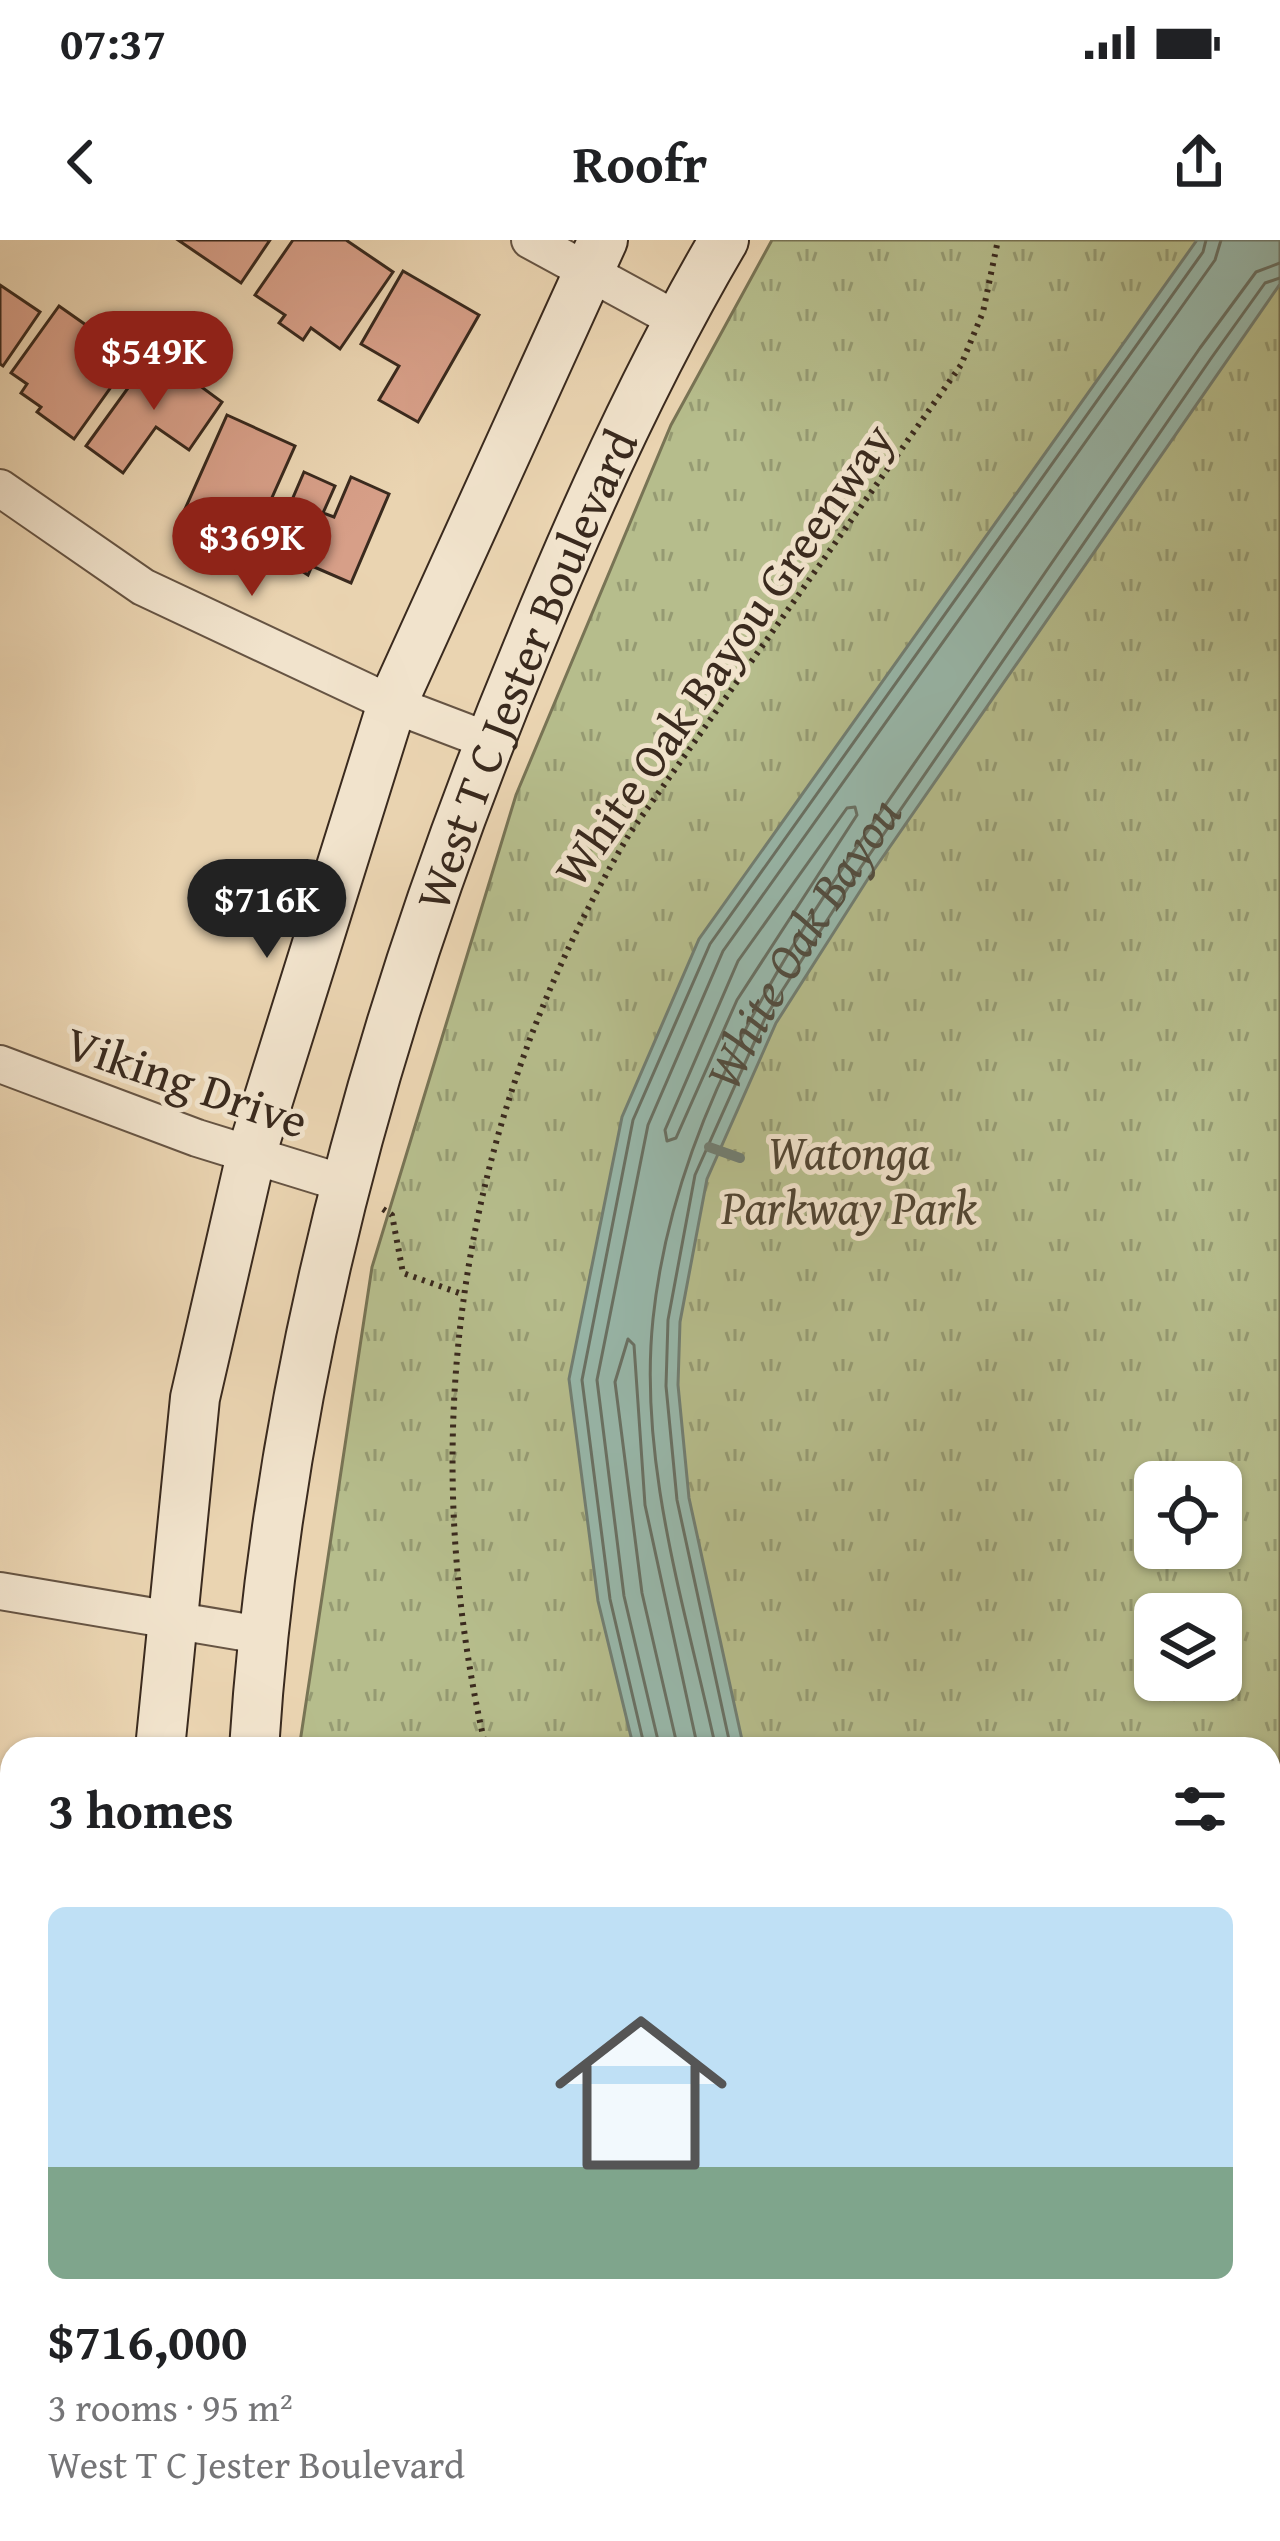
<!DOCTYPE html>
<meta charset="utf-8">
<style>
:root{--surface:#fff;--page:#f2f2f2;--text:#202124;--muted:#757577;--line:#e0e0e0;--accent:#8f2418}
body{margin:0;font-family:"Gentium Book Plus",serif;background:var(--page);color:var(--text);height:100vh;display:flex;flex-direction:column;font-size:45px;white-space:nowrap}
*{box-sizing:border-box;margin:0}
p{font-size:39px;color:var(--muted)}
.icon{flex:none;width:66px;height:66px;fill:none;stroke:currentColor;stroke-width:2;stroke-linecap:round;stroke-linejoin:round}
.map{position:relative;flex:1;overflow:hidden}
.side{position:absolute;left:0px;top:1497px;width:1281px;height:804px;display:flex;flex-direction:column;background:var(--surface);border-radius:36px 36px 0 0;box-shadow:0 3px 9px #0004}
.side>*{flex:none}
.tools{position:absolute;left:1134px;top:1221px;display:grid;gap:24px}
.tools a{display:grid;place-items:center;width:108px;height:108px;border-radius:18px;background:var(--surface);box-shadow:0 3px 9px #0004;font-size:60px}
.price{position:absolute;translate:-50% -102px;padding:0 27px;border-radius:42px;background:var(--accent);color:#fff;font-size:39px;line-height:78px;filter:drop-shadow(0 3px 6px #0008)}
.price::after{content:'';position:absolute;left:50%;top:72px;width:36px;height:27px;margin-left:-18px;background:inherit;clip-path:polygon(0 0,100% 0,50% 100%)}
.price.current{background:#222;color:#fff}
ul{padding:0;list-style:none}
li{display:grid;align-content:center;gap:24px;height:636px;padding:0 48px}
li+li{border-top:3px solid var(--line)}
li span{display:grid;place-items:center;height:372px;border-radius:18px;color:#555}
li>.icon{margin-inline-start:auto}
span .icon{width:216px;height:216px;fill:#fffc;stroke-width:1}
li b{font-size:51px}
h2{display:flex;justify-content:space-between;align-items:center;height:144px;padding:0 48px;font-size:51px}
.status{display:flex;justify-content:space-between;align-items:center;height:84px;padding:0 60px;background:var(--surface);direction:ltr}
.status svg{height:33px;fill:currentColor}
header{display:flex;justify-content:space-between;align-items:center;height:156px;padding:0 48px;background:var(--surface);font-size:54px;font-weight:800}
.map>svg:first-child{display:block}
.park{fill:url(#park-tufts);stroke:#787455;stroke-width:3;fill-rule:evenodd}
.water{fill:#98b8ab;stroke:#727f73;stroke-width:3}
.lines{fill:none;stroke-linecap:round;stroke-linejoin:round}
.shore{stroke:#697164;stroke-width:3}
.stream{stroke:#727f73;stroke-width:10}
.building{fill:#d79f88;stroke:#3a2a1e;stroke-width:3}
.minor-casing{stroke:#665443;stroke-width:40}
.secondary-casing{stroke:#3a2a1e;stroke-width:52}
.path{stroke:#3a2a1e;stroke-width:6;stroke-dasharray:3 6;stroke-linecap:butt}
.minor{stroke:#f1e3cc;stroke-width:36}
.secondary{stroke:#f1e3cc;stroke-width:48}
.labels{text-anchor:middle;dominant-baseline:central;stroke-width:10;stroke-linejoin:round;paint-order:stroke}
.street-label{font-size:48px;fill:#3a2a1e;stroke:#f1e3cc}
.park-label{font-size:48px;font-style:italic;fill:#534734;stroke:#f1e3cc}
.water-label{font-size:51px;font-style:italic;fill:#524e41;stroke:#f1e3cc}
</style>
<div class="status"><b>07:37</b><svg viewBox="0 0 49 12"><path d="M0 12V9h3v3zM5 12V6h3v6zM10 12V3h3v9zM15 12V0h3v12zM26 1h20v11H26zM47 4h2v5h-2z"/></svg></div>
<header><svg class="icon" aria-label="back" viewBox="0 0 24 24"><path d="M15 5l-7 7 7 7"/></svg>Roofr<svg class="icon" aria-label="share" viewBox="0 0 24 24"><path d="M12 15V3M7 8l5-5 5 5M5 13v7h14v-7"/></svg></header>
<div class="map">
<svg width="1280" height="2301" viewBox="0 0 1280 2301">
<defs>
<pattern id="park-tufts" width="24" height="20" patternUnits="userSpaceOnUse" patternTransform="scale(3)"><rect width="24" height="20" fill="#b6bd8c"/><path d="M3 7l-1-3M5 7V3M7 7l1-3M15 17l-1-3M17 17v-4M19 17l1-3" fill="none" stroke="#959a72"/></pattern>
</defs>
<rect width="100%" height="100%" fill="#ead4b1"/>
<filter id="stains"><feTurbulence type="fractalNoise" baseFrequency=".00167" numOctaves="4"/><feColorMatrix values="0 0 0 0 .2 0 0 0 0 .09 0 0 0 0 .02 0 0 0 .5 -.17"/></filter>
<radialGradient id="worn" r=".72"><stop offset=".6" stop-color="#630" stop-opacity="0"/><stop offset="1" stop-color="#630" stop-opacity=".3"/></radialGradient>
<path class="park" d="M772,0H1280V2301H312L311,2289H1269V1509H299L372,1027L516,555L671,185ZM1155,1242H1221V1308H1155ZM1155,1374H1221V1440H1155Z"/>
<g class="water">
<path d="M1197,0H1280V44L871,634L776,783L707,939L680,1082L678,1145L689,1258L744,1509H634L598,1361L569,1139L622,877L699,699Z"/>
<path d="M711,2289H802L801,2301H709Z"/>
</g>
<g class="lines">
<g class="shore">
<path d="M855,567L857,575L737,760L676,898L667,901L665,890L738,721L847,568Z"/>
<path d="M645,1509L610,1359L582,1140L633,880L710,704L1203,12L1206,0"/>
<path d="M660,1509L624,1356L597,1140L648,885L723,711L1215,20L1221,0"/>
<path d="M678,1509L642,1353L615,1142L628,1099L634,1105L645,1265L698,1509"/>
<path id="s1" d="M716,1509C686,1370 638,1223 653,1079C677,850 816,666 943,482C1028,357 1114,232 1200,108L1256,32L1280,23"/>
<path d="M731,1509L677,1260L666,1146L668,1080L695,935L766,776L861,627L1212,117L1265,43L1280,38"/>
</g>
<path class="stream" d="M709,907L740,918"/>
</g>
<g class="building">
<path d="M178,0H270L241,43Z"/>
<path d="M293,0H346L393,32L340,109L311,88L303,100L279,83L285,75L255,55Z"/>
<path d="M403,31L479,75L418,182L379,160L399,126L361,104Z"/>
<path d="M0,45L40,72L3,126L0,124Z"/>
<path d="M59,66L103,97L83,127L111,147L74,199L37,172L41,167L21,153L27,144L11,133Z"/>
<path d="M154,112L222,162L189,210L156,187L123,233L86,206Z"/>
<path d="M227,175L295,206L249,309L181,278Z"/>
<path d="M304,232L335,246L323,273L334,277L351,237L389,254L351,343L312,326L308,335L270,311Z"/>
</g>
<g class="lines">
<g class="minor-casing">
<g id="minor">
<path d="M530,0L677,80"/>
<path d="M0,248L143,347L392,464L489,501"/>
<path d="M0,824L197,898L346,944"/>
<path d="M0,1351L261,1395"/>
</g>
</g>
<g class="secondary-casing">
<g id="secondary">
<path d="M160,1509L195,1158L251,915L392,464L603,0"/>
<path id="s2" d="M254,1509C278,1131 382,758 527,410C584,270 647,131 724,0"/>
<path d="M151,2289L152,2301"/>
<path d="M260,2289L261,2301"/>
</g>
</g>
<g class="path">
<path d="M383,969L392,975L403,1033L462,1054"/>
<path d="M486,1509C412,1190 461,875 630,593L961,125L983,72L998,0"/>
<path d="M432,2301L440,2289"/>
</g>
<use href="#minor" class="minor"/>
<use href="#secondary" class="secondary"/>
</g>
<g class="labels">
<g class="street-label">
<text transform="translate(723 414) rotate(-55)">White Oak Bayou Greenway</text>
<text stroke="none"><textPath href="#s2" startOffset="1119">West T C Jester Boulevard</textPath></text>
<text transform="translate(187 841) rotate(19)">Viking Drive</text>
</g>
<g class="park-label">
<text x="849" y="911">Watonga<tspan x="849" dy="55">Parkway Park</tspan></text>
</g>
<g class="water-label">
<text stroke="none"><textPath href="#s1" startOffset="846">White Oak Bayou</textPath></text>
</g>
</g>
<rect width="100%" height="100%" filter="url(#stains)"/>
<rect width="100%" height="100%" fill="url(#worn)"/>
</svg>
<div class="tools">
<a><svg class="icon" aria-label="locate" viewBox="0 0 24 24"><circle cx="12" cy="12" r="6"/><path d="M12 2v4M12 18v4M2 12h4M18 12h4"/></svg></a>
<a><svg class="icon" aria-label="layers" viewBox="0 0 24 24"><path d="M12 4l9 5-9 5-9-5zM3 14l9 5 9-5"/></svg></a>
</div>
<b class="price" style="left:154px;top:173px">$549K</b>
<b class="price" style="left:252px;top:359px">$369K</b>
<b class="price current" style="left:267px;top:721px">$716K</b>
<section class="side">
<h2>3 homes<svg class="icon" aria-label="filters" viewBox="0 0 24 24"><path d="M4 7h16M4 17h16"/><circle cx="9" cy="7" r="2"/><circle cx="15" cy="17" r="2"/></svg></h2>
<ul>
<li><span style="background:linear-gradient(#bfe0f5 70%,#7fa58c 0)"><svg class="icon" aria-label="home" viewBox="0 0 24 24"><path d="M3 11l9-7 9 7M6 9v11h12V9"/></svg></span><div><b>$716,000</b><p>3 rooms · 95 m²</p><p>West T C Jester Boulevard</p></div></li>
</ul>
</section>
</div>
